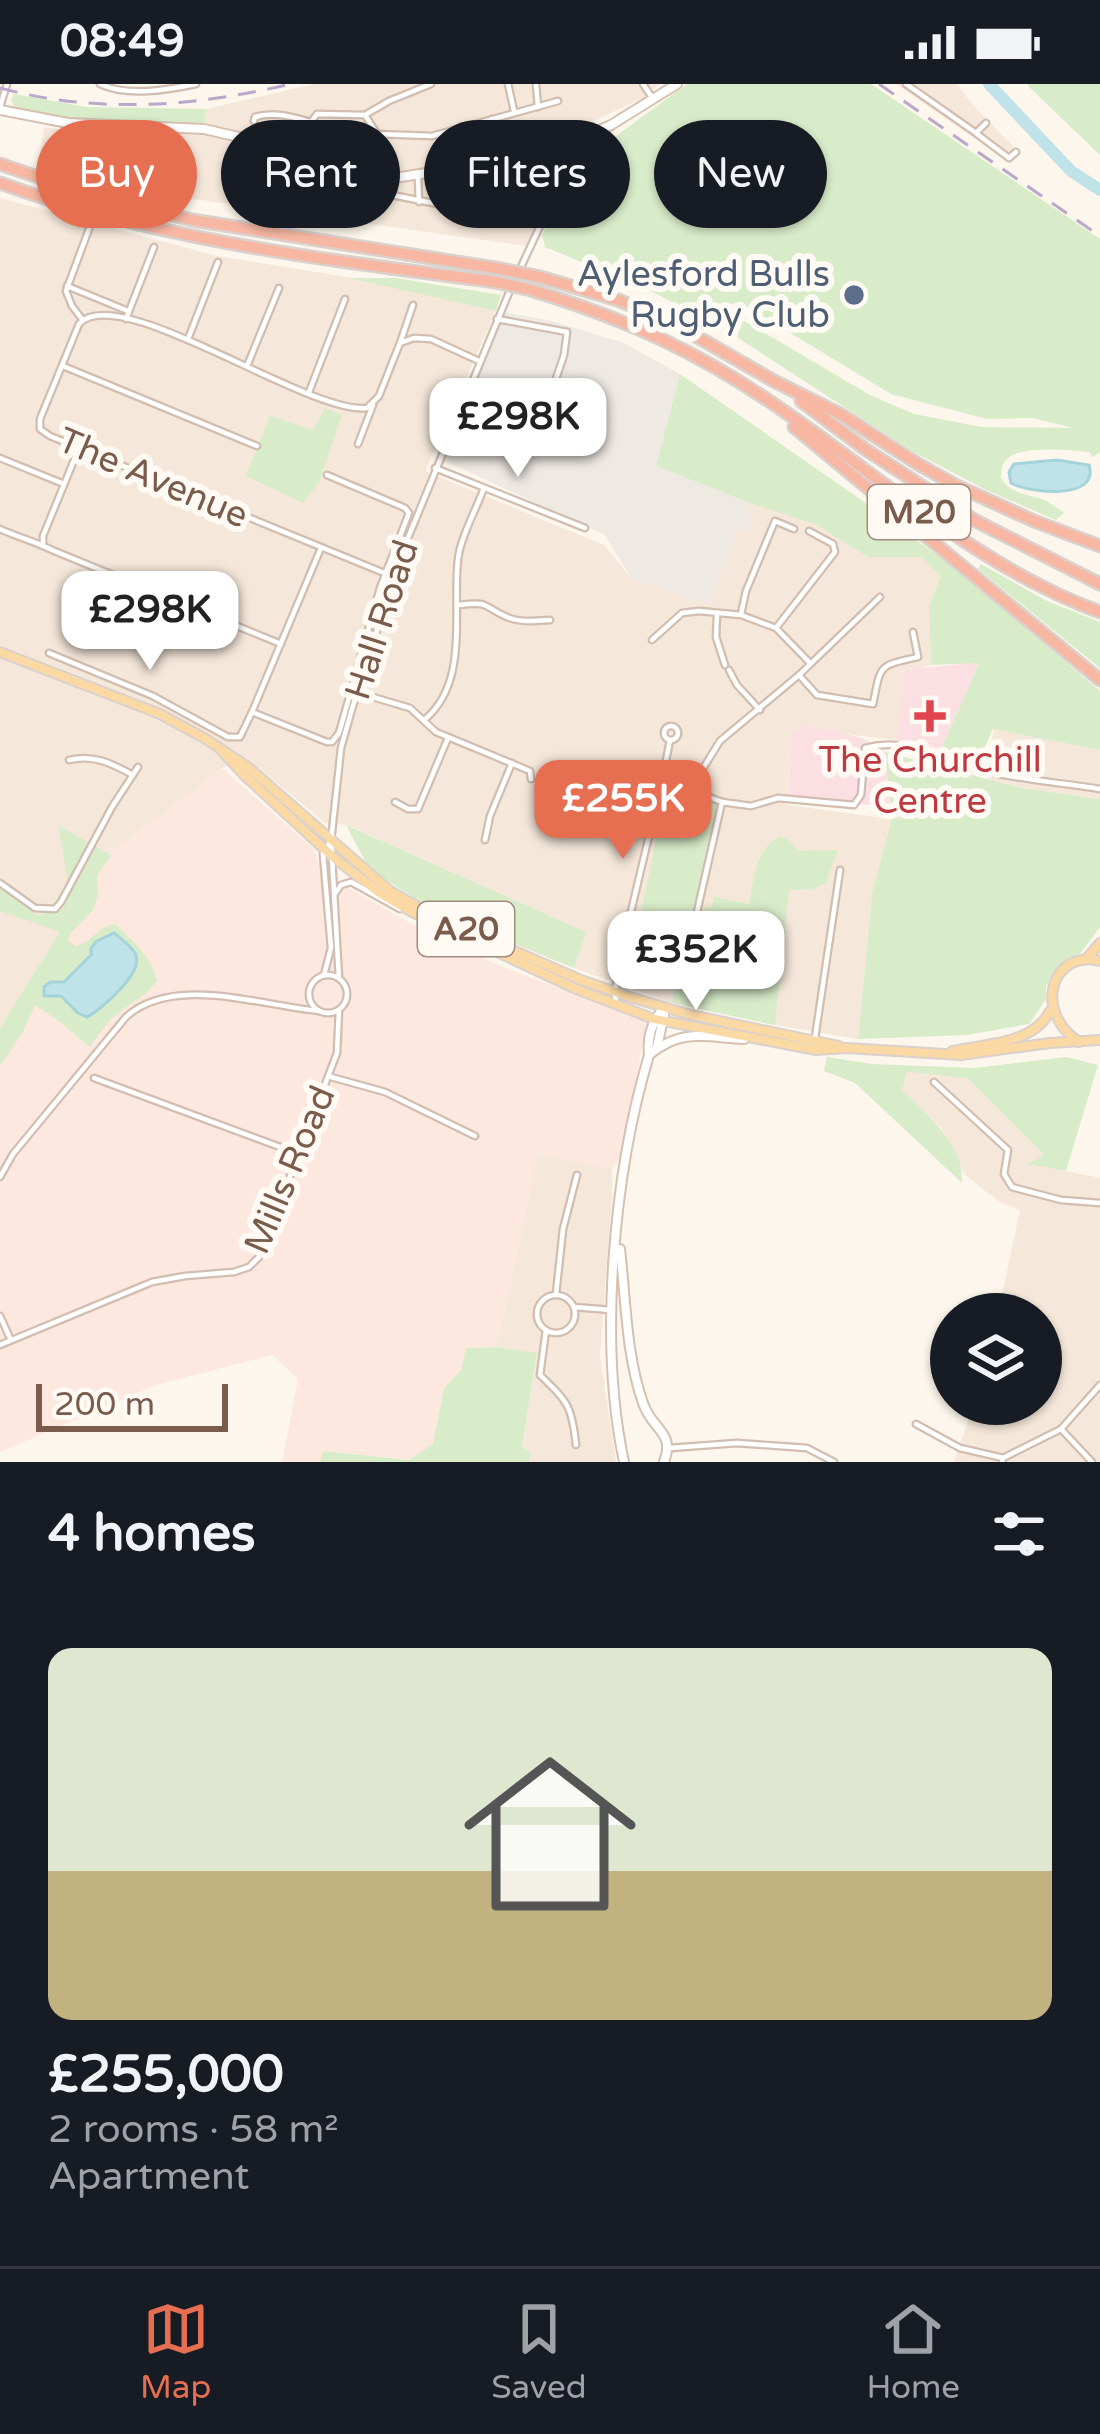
<!DOCTYPE html>
<meta charset="utf-8">
<style>
:root{--surface:#171b24;--page:#20242c;--text:#f1f3f6;--muted:#9ea1a6;--line:#363941;--accent:#e76f51}
body{margin:0;font-family:"Varela Round",sans-serif;background:var(--page);color:var(--text);height:100vh;display:flex;flex-direction:column;font-size:45px;white-space:nowrap}
*{box-sizing:border-box;margin:0}
p{font-size:39px;color:var(--muted)}
.icon{flex:none;width:66px;height:66px;fill:none;stroke:currentColor;stroke-width:2;stroke-linecap:round;stroke-linejoin:round}
.map{position:relative;height:1378px;overflow:hidden}
.drawer{display:flex;flex-direction:column;background:var(--surface);flex:1}
.drawer>*{flex:none}
.hud{position:absolute;left:36px;top:36px;width:1029px;height:108px;display:flex;gap:24px}
.fabs{position:absolute;left:930px;top:1209px;display:grid;gap:24px}
.fabs a{display:grid;place-items:center;width:132px;height:132px;border-radius:50%;background:var(--surface);box-shadow:0 3px 9px #0004;font-size:60px}
.scale{position:absolute;left:36px;bottom:30px;width:192px;box-sizing:border-box;padding-left:12px;border:6px solid #7a5c4d;border-top:0;font-size:33px;line-height:42px;white-space:nowrap;color:#7a5c4d;-webkit-text-stroke:9px #fffaf3;paint-order:stroke}
.price{position:absolute;translate:-50% -102px;padding:0 27px;border-radius:24px;background:#fff;color:#222;font-size:39px;line-height:78px;filter:drop-shadow(0 3px 6px #0008)}
.price::after{content:'';position:absolute;left:50%;top:72px;width:36px;height:27px;margin-left:-18px;background:inherit;clip-path:polygon(0 0,100% 0,50% 100%)}
.price.selected{background:var(--accent);color:#fff}
ul{padding:0;list-style:none}
li{display:grid;align-content:center;gap:24px;height:636px;padding:0 48px}
li span{display:grid;place-items:center;height:372px;border-radius:24px;color:#555}
li>.icon{margin-inline-start:auto}
span .icon{width:216px;height:216px;fill:#fffc;stroke-width:1}
li b{font-size:51px}
h2{display:flex;justify-content:space-between;align-items:center;height:144px;padding:0 48px;font-size:51px}
.chip{padding:0 42px;border-radius:54px;background:var(--surface);box-shadow:0 3px 9px #0004;font-size:42px;line-height:108px}
.chip.selected{background:var(--accent);color:#fff}
.status{display:flex;justify-content:space-between;align-items:center;height:84px;padding:0 60px;background:var(--surface);direction:ltr}
.status svg{height:33px;fill:currentColor}
.tab-bar{display:flex;justify-content:space-around;align-items:center;height:168px;border-top:3px solid var(--line);background:var(--surface);font-size:33px;color:var(--muted)}
.tab-bar a{display:grid;justify-items:center;gap:6px}
.tab-bar .selected{color:var(--accent)}
.map>svg:first-child{display:block}
.residential{fill:#f5e8da}
.commercial{fill:#fde8e0}
.industrial{fill:#efe9e4}
.medical{fill:#fbdfe3}
.green{fill:#d8ecc9;fill-rule:evenodd}
.water{fill:#bfe3e8;stroke:#a5d3da;stroke-width:3}
.lines{fill:none;stroke-linecap:round;stroke-linejoin:round}
.river{stroke:#bfe3e8;stroke-width:12}
.street-casing{stroke:#d1beb0;stroke-width:9}
.secondary-casing{stroke:#d6c0b0;stroke-width:12}
.primary-casing{stroke:#dad1cd;stroke-width:12}
.highway-casing{stroke:#dad1cd;stroke-width:15}
.street{stroke:#fff;stroke-width:4.5}
.secondary{stroke:#fff;stroke-width:8}
.primary{stroke:#fbd9a5;stroke-width:8}
.highway{stroke:#f7b7a3;stroke-width:10}
.rail{stroke:#b9a8c9;stroke-width:3;stroke-dasharray:18 12;stroke-linecap:butt}
.highway-bridge-casing{stroke:#dad1cd;stroke-width:15;stroke-linecap:butt}
.highway-bridge{stroke:#f7b7a3;stroke-width:10}
.service-dot{fill:#5c6f8a;stroke:#fffaf3;stroke-width:4.5}
.health-dot{fill:#e0444e;stroke:#fffaf3;stroke-width:4.5}
.labels{text-anchor:middle;dominant-baseline:central;stroke-width:12;stroke-linejoin:round;paint-order:stroke}
.shield{fill:#fffaf3;stroke:#a28b7f;stroke-width:3}
.shield-label{font-size:33px;font-weight:bold;fill:#7a5c4d}
.service-label{font-size:36px;fill:#4e5e75;stroke:#fffaf3;text-anchor:end}
.street-label{font-size:36px;fill:#7a5c4d;stroke:#fffaf3}
.health-label{font-size:36px;fill:#be3a42;stroke:#fffaf3}
</style>
<div class="status"><b>08:49</b><svg viewBox="0 0 49 12"><path d="M0 12V9h3v3zM5 12V6h3v6zM10 12V3h3v9zM15 12V0h3v12zM26 1h20v11H26zM47 4h2v5h-2z"/></svg></div>
<div class="map">
<svg width="1100" height="1378" viewBox="0 0 1100 1378">
<rect width="100%" height="100%" fill="#fdf6ec"/>
<g class="residential">
<path d="M315,0H659L645,13L567,49L570,76L526,162L130,106L39,78L44,43L88,49L203,50L206,25Z"/>
<path d="M896,0H957L972,20L1020,69L1009,78Z"/>
<path d="M0,114L217,172L371,197L496,227L425,387L604,461L631,494L738,444L752,447L754,441L745,424L747,418L817,441L867,473H921L941,492L929,521L931,581L908,588L897,656L836,649L792,651L787,721L892,735L872,809L858,955L775,941L672,919L574,884L585,848L347,741L325,739L246,673L222,684L25,905L0,944Z"/>
<path d="M994,645L1100,666V715L1022,704L985,694Z"/>
<path d="M907,988L967,994L1045,1072L1030,1080L1100,1094V1378H954L974,1320H1041V1230H998L1020,1126L998,1117L964,1090L941,1043L901,1006Z"/>
<path d="M538,1070L612,1085V1112L600,1272L616,1378H529L531,1370L522,1364L537,1270L497,1263Z"/>
</g>
<path class="commercial" d="M222,684L314,765L322,789L414,841L500,882L647,937L621,1072L612,1085L538,1070L497,1263L466,1265L461,1286L444,1304L433,1361L409,1376L324,1367L320,1378H282L298,1295L272,1271L156,1301L0,1368V944L109,769Z"/>
<path class="industrial" d="M502,228L548,236L624,259L680,290L656,382L747,418L745,424L754,441L752,447L738,444L708,520L631,494L605,451L443,376Z"/>
<g class="medical">
<path d="M979,578L941,665L897,656L906,586Z"/>
<path d="M807,641L862,654L885,668L890,723L788,713L792,651Z"/>
</g>
<g class="green">
<path d="M687,0H871L1100,155V368L1093,373L1089,368C1070,366 1020,361 1007,375C1001,380 1002,386 1001,394C1013,412 1028,409 1047,417C1048,418 1063,428 1064,429L1056,436L984,405L912,367L732,250L649,206L545,163L542,151L576,87L616,52ZM741,219L891,310L987,335L1032,334L1074,344L982,343L914,330L870,311L717,221Z"/>
<path d="M1028,0H1100V71L1028,2Z"/>
<path d="M14,10L86,23L206,25L204,43L89,37L43,32L15,25L11,15Z"/>
<path d="M349,194H396L501,211L496,227Z"/>
<path d="M680,290L860,415L959,487L1100,607V666L993,645L978,678L941,665L979,579L931,581L929,521L941,492L921,473H867L817,441L747,418L656,382Z"/>
<path d="M325,324L342,331L319,398L303,419L246,392L270,332L313,346Z"/>
<path d="M981,480L1047,517L1100,538V584L978,485Z"/>
<path d="M885,668L1022,704L1100,715V843L1080,870L1064,877L1052,890L1046,903V915L1029,940L967,951L858,955L872,809L892,735Z"/>
<path d="M670,702L691,704L703,717L717,721L694,831L699,832L703,824L712,823L714,813L749,820C755,793 754,767 780,752L789,756L798,767L838,766L826,799L813,805L789,806L775,941L672,919L677,889L633,866L667,704Z"/>
<path d="M58,741L111,771L97,792L98,812L92,827L71,849L68,857L76,862C95,857 94,844 115,840C133,857 150,871 157,896C147,912 132,918 117,930C106,939 98,952 90,963L60,938L35,921L23,948L0,982V944L60,848L0,827V802L37,831L62,826L70,811ZM120,853L130,894L97,928L87,933L78,929L61,912C67,882 95,868 120,853Z"/>
<path d="M346,741L586,848L574,884L438,829L370,786Z"/>
<path d="M827,973L872,980L975,984L1066,973L1098,981L1066,1087L1027,1080L1044,1071L967,994L907,988L902,1006C926,1029 965,1062 962,1099L855,999L824,987Z"/>
<path d="M497,1263L537,1269L522,1363L531,1370L529,1378H320L323,1367L409,1376L433,1360L444,1304L461,1286L466,1264Z"/>
</g>
<g class="water">
<path d="M1057,376L1089,381C1100,417 1029,409 1011,399L1009,388L1014,380Z"/>
<path d="M114,849C120,854 133,863 136,871C143,889 102,925 87,933L78,929L61,912H44V903L50,898H64L91,871V864L97,857Z"/>
</g>
<g class="lines">
<path class="river" d="M989,0L1071,87L1100,106"/>
<g class="street-casing">
<g id="street">
<path d="M100,0C127,13 167,6 196,0"/>
<path d="M508,0L514,27"/>
<path d="M536,0L538,23"/>
<path d="M643,0L653,15"/>
<path d="M906,0L976,49L986,39"/>
<path d="M0,23L7,0"/>
<path d="M365,31L377,50L432,52L558,17"/>
<path d="M492,35L501,76"/>
<path d="M254,37L255,33C274,27 292,33 311,38"/>
<path d="M977,50L1009,74L1016,68"/>
<path d="M303,73L312,46L311,38L317,30L365,31L389,17L431,0"/>
<path d="M418,94L419,118"/>
<path d="M342,107C358,110 375,108 391,111C445,120 448,129 504,108"/>
<path d="M67,202L128,227"/>
<path d="M82,235L72,222L66,207L89,145"/>
<path d="M126,235L154,163"/>
<path d="M497,235L567,248L564,271L543,333"/>
<path d="M188,255L218,178"/>
<path d="M400,259L413,221"/>
<path d="M63,282L257,362"/>
<path d="M247,282L279,204"/>
<path d="M309,308L345,215"/>
<path d="M358,360L373,321"/>
<path d="M0,374L64,400"/>
<path d="M435,384L585,444"/>
<path d="M0,445C18,453 36,458 52,466L281,560"/>
<path d="M43,459V452L79,364"/>
<path d="M321,464L252,628L327,658H332L339,649L380,504L409,429L405,424L327,391"/>
<path d="M394,493L50,352L40,345V335L79,240C118,196 308,331 367,324L379,312L400,259L414,254L431,255L479,277"/>
<path d="M458,521C492,517 481,522 507,533C520,539 536,537 550,536"/>
<path d="M741,530L746,507L775,437L794,445"/>
<path d="M717,531L716,553L725,581"/>
<path d="M776,544L835,468L833,460L809,447"/>
<path d="M652,556L682,529L699,527L741,531L776,544L810,579"/>
<path d="M49,569L153,612L228,653H240L252,628"/>
<path d="M729,586L737,601L760,626"/>
<path d="M799,591L817,611L873,620C881,580 878,582 918,573L913,548"/>
<path d="M359,609L410,624L436,648L530,687L531,695"/>
<path d="M424,636C470,599 452,526 458,475C461,452 476,426 484,404"/>
<circle cx="671" cy="649" r="7"/>
<path d="M69,676C93,670 111,679 133,691"/>
<path d="M662,697L686,701L694,699L720,657L799,591L880,513"/>
<path d="M694,699L701,710L722,718L751,722L778,714L854,721L861,711L865,664C912,652 941,677 985,687C1023,696 1062,699 1100,705"/>
<path d="M612,711L657,720"/>
<path d="M395,718L408,725H418L448,654"/>
<path d="M485,756L490,732L512,679"/>
<path d="M0,799L35,824L55,825L61,818L112,723L138,683"/>
<path d="M334,811L341,801L351,798L400,825"/>
<path d="M697,828L722,718"/>
<circle cx="328" cy="910" r="19"/>
<path d="M324,891L331,864L323,770L331,757"/>
<path d="M339,894L331,757L341,664L352,625L401,471L508,211L541,140L572,84L571,59"/>
<path d="M616,920L615,908L620,874L662,697L670,656"/>
<path d="M815,954L840,786"/>
<path d="M331,993L385,1008L475,1052"/>
<path d="M94,994L296,1069"/>
<path d="M934,998L1008,1066L1004,1090L1012,1103L1061,1116L1100,1119"/>
<path d="M0,1093L13,1070L126,933C174,890 262,922 319,927"/>
<path d="M556,1210L563,1145L577,1091"/>
<circle cx="556" cy="1230" r="19"/>
<path d="M574,1223L611,1226"/>
<path d="M0,1232L10,1254"/>
<path d="M546,1246L540,1291C568,1318 572,1322 576,1361"/>
<path d="M0,1261L152,1198L185,1192L234,1188L249,1183L259,1173L337,969L339,926"/>
<path d="M916,1340L960,1364L1003,1374L1002,1378"/>
<path d="M1061,1345L1100,1301"/>
<path d="M670,1364L737,1359L807,1364L834,1378"/>
<path d="M1003,1374L1061,1345L1092,1378"/>
</g>
</g>
<g class="secondary-casing">
<g id="secondary">
<path d="M0,26L68,39L204,45L243,54L350,90L401,93L484,80L571,59L611,41L677,0"/>
<path d="M657,963L664,931"/>
<path d="M650,970C682,944 706,953 744,955"/>
<path d="M620,1165C626,1216 626,1271 643,1319C651,1345 676,1348 664,1378"/>
<path d="M624,1378C598,1256 614,1089 649,971C647,953 652,937 664,924"/>
</g>
</g>
<g class="primary-casing">
<g id="primary">
<path d="M0,568L160,630L206,655L248,683L390,807L430,830L581,896L630,913L691,931L839,962"/>
<path d="M220,665L244,691L333,773L381,810L412,828L574,904L654,935L816,966L847,964L961,971L1050,959L1100,956"/>
<path d="M1088,873L1100,859"/>
<path d="M1079,958C1032,927 1052,865 1100,877"/>
<path d="M952,967C985,960 1034,960 1050,927"/>
</g>
</g>
<g class="highway-casing">
<g id="highway">
<path d="M0,80L91,111L192,136L501,185"/>
<path d="M0,99C160,157 329,176 496,198"/>
<path d="M540,193L618,216L675,240L774,297L842,331L918,380L955,401L1034,437L1100,462"/>
<path d="M531,206C629,236 701,269 785,328C887,398 982,485 1100,528"/>
<path d="M801,317L865,365L974,436L1100,500"/>
<path d="M794,343L1100,596"/>
</g>
</g>
<use href="#street" class="street"/>
<use href="#secondary" class="secondary"/>
<use href="#primary" class="primary"/>
<use href="#highway" class="highway"/>
<g class="rail">
<path d="M879,0L1100,152"/>
<path d="M0,4C96,30 195,23 290,0"/>
</g>
<g class="highway-bridge-casing">
<g id="highway-bridge">
<path d="M501,185L540,193"/>
<path d="M496,198L531,206"/>
</g>
</g>
<use href="#highway-bridge" class="highway-bridge"/>
</g>
<circle class="service-dot" cx="854" cy="211" r="12"/>
<path class="health-dot" d="M924 614h12v12h12v12h-12v12h-12v-12h-12v-12h12z"/>
<g class="labels">
<g class="shield">
<rect x="868" y="401" width="102" height="54" rx="9"/>
<rect x="418" y="818" width="96" height="54" rx="9"/>
</g>
<g class="shield-label">
<text x="919" y="428">M20</text>
<text x="466" y="845">A20</text>
</g>
<g class="service-label">
<text x="830" y="190">Aylesford Bulls<tspan x="830" dy="41">Rugby Club</tspan></text>
</g>
<g class="street-label">
<text transform="translate(153 394) rotate(23)">The Avenue</text>
<text transform="translate(382 536) rotate(-72)">Hall Road</text>
<text transform="translate(290 1086) rotate(-67)">Mills Road</text>
</g>
<g class="health-label">
<text x="930" y="676">The Churchill<tspan x="930" dy="41">Centre</tspan></text>
</g>
</g>
</svg>
<div class="fabs">
<a><svg class="icon" aria-label="layers" viewBox="0 0 24 24"><path d="M12 4l9 5-9 5-9-5zM3 14l9 5 9-5"/></svg></a>
</div>
<div class="scale">200 m</div>
<b class="price" style="left:518px;top:396px">£298K</b>
<b class="price" style="left:150px;top:589px">£298K</b>
<b class="price selected" style="left:623px;top:778px">£255K</b>
<b class="price" style="left:696px;top:929px">£352K</b>
<div class="hud">
<a class="chip selected">Buy</a>
<a class="chip">Rent</a>
<a class="chip">Filters</a>
<a class="chip">New</a>
</div>
</div>
<section class="drawer">
<h2>4 homes<svg class="icon" aria-label="filters" viewBox="0 0 24 24"><path d="M4 7h16M4 17h16"/><circle cx="9" cy="7" r="2"/><circle cx="15" cy="17" r="2"/></svg></h2>
<ul>
<li><span style="background:linear-gradient(#dfe7d0 60%,#c2b280 0)"><svg class="icon" aria-label="home" viewBox="0 0 24 24"><path d="M3 11l9-7 9 7M6 9v11h12V9"/></svg></span><div><b>£255,000</b><p>2 rooms · 58 m²</p><p>Apartment</p></div></li>
</ul>
</section>
<nav class="tab-bar">
<a class="selected"><svg class="icon" aria-label="map" viewBox="0 0 24 24"><path d="M3 6l6-2 6 2 6-2v14l-6 2-6-2-6 2zM9 4v14M15 6v14"/></svg>Map</a>
<a><svg class="icon" aria-label="saved" viewBox="0 0 24 24"><path d="M7 4h10v16l-5-4-5 4z"/></svg>Saved</a>
<a><svg class="icon" aria-label="home" viewBox="0 0 24 24"><path d="M3 11l9-7 9 7M6 9v11h12V9"/></svg>Home</a>
</nav>
